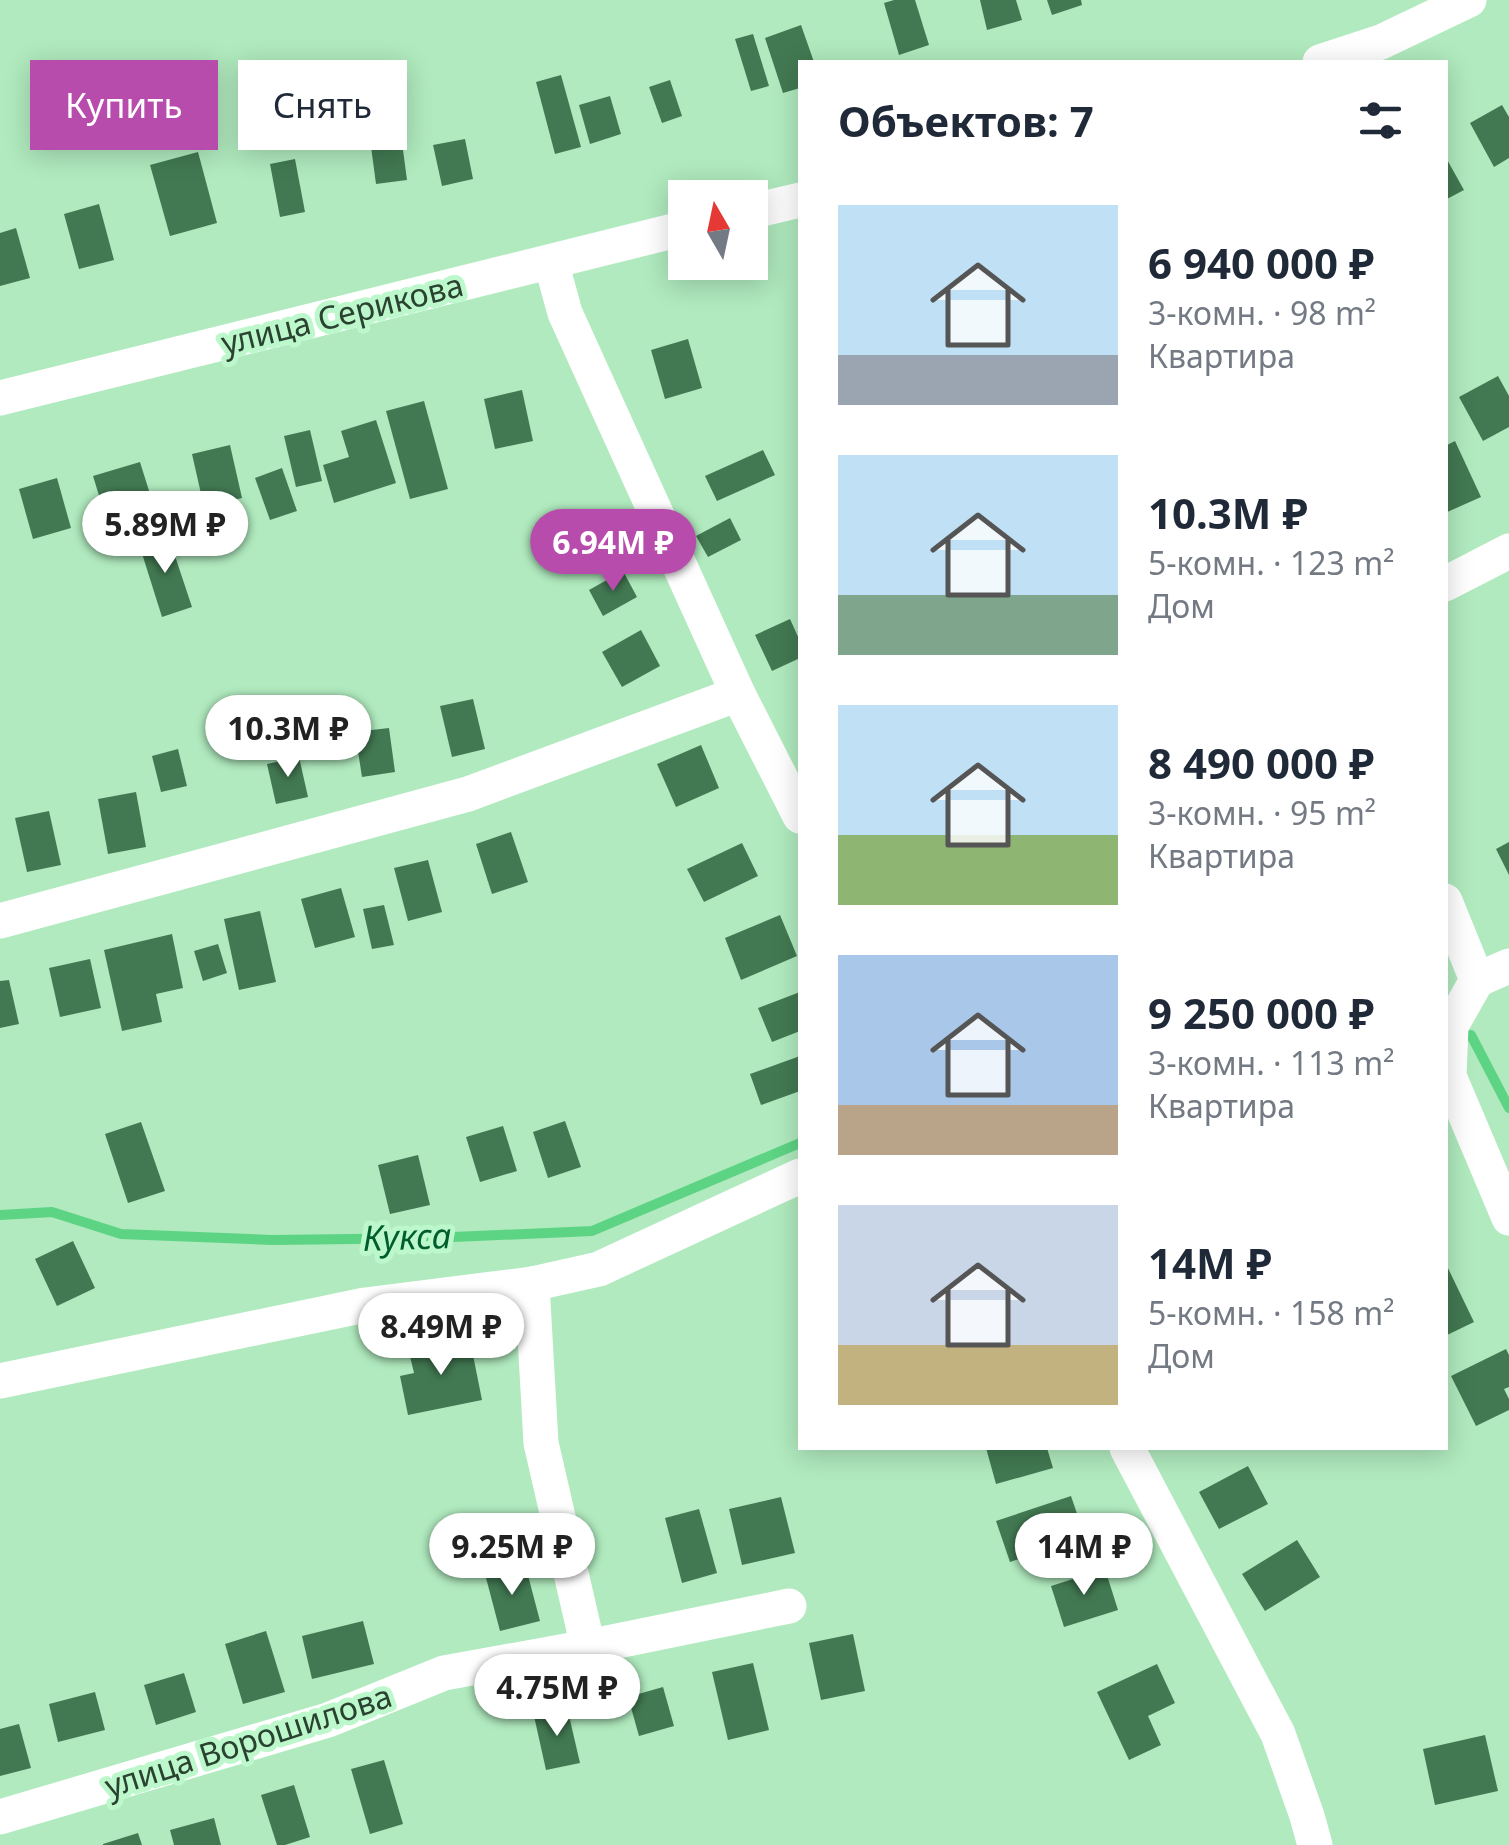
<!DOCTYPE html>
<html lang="ru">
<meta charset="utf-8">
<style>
:root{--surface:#fff;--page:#f2f2f3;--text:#1f2937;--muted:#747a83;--accent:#b84cac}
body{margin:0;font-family:"Noto Sans",sans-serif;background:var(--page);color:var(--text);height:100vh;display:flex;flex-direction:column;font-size:38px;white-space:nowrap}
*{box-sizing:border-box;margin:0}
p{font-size:32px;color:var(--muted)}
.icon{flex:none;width:55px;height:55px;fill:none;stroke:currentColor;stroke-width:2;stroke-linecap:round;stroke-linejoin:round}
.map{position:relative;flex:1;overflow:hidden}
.side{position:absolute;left:798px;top:60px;width:650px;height:1390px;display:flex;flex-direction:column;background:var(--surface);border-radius:0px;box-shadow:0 5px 25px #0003}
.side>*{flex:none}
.top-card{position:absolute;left:30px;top:60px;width:618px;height:90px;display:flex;gap:20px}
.needle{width:65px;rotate:351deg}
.fabs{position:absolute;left:668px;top:180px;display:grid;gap:20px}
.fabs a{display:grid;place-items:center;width:100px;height:100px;border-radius:0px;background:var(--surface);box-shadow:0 5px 25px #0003;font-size:50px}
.price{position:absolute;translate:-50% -85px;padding:0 22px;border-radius:35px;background:#fff;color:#222;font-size:32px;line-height:65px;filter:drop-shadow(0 2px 5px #0008)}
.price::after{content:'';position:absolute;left:50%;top:60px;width:30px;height:22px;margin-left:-15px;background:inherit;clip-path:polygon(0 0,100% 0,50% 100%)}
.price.selected{background:var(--accent);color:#fff}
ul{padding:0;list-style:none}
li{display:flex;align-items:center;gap:30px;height:250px;padding:0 40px}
li span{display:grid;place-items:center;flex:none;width:280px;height:200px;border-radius:0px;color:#555}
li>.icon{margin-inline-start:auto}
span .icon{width:120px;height:120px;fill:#fffc;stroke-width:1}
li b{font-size:42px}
h2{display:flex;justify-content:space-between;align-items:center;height:120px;padding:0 40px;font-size:42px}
.pill{padding:0 35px;border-radius:0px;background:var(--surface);box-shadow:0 5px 25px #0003;font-size:35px;line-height:90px}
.pill.selected{background:var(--accent);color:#fff}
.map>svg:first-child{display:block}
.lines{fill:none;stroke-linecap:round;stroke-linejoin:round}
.stream{stroke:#5dd384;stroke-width:10}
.building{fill:#427952}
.minor{stroke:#fff;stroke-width:35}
.labels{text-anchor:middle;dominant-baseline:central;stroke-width:10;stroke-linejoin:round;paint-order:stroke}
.street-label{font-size:32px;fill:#2a4230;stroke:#bcf8cb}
.water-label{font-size:35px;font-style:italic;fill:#005e2d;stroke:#bcf8cb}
</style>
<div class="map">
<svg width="1509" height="1845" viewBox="0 0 1509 1845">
<rect width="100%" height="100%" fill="#b0eabe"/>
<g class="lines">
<g class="stream">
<path d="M1471,1035L1509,1108"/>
<path d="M0,1215L52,1212L121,1234L272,1240L431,1238L592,1231L800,1143"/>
</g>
</g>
<g class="building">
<path d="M894,0H915L929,45L899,55L884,3Z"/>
<path d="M980,0H1016L1022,20L987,30Z"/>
<path d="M1047,0H1081L1082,5L1052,15Z"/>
<path d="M801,25L814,62H800V88L783,93L765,38Z"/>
<path d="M753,34L769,86L751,91L735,39Z"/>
<path d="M561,75L581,147L555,154L536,82Z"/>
<path d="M670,80L682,116L662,123L649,87Z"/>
<path d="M610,96L621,134L590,144L579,105Z"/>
<path d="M1502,105L1509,117V158L1494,167L1470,123Z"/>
<path d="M401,135L407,180L376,184L370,139Z"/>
<path d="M465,139L473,179L442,186L433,145Z"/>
<path d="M198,152L217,223L170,236L150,165Z"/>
<path d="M1445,156L1464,190L1445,200Z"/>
<path d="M295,159L305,212L280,217L270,164Z"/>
<path d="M99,204L114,260L79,269L64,214Z"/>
<path d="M16,228L30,278L0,286V233Z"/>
<path d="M688,339L702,388L665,399L651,350Z"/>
<path d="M1498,376L1509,396V427L1483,441L1459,397Z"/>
<path d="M522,390L533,441L495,449L484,399Z"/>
<path d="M424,401L448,489L410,499L386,411Z"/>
<path d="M376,420L396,483L334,503L323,465L349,457L341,431Z"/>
<path d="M310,430L322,481L296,487L284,436Z"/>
<path d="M1455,441L1481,497L1445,513V446Z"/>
<path d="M230,445L242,498L204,507L192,454Z"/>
<path d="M763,450L775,475L717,501L705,476Z"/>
<path d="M140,462L161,529L114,544L93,476Z"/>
<path d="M282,468L297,511L270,520L255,478Z"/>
<path d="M57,478L71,528L33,539L19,489Z"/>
<path d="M580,511L601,550L559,573L538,534Z"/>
<path d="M730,518L741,540L708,557L696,536Z"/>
<path d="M168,535L192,607L162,617L139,544Z"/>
<path d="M623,571L637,597L603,616L589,590Z"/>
<path d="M790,619L800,641V658L772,671L755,635Z"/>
<path d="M641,630L660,666L622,687L602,652Z"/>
<path d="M473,699L485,749L452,757L440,706Z"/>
<path d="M389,728L395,772L362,777L355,732Z"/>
<path d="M701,745L719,788L676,807L657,764Z"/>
<path d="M178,749L187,786L161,792L152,756Z"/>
<path d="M299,757L308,797L276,804L267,764Z"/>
<path d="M136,792L146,847L108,854L98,799Z"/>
<path d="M49,811L61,865L27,872L15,818Z"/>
<path d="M511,832L528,882L492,894L476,844Z"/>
<path d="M1509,842V875L1496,849Z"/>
<path d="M742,843L758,876L704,902L687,869Z"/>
<path d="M428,860L442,912L408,921L394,868Z"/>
<path d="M341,888L355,937L315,948L301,899Z"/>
<path d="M384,905L394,945L372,949L363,909Z"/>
<path d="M260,911L276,982L239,990L224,919Z"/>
<path d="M780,915L797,956L741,980L725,938Z"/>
<path d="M172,934L183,988L156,994L162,1022L122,1031L104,950Z"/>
<path d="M218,944L227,973L203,981L194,951Z"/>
<path d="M90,959L101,1008L60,1017L49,968Z"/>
<path d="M9,980L19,1024L0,1028V981Z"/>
<path d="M800,992V1031L772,1042L758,1008Z"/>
<path d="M800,1056V1091L761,1105L750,1074Z"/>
<path d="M565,1121L581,1167L548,1178L533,1132Z"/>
<path d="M141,1122L165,1191L128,1203L105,1134Z"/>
<path d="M503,1126L517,1171L480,1182L466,1137Z"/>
<path d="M418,1155L430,1205L390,1214L378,1165Z"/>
<path d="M73,1241L95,1288L57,1306L35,1259Z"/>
<path d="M1445,1262L1474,1322L1445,1336Z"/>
<path d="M470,1340L482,1400L408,1415L400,1376L414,1373L409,1352Z"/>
<path d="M1506,1349L1509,1355V1387L1504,1389L1509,1399V1410L1476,1426L1451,1376Z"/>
<path d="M986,1448H1047L1053,1468L996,1484Z"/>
<path d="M1248,1466L1268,1504L1219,1529L1199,1492Z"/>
<path d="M1071,1496L1085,1537L1010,1562L996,1521Z"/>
<path d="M781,1497L795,1553L742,1565L729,1509Z"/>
<path d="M699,1509L717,1573L682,1583L665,1518Z"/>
<path d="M1297,1540L1320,1577L1265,1611L1242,1574Z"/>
<path d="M525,1564L540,1621L500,1631L485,1574Z"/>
<path d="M1105,1569L1118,1610L1064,1627L1051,1586Z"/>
<path d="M363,1621L374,1664L312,1679L302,1636Z"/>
<path d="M266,1631L285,1692L243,1704L225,1644Z"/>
<path d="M853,1634L865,1691L821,1700L809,1643Z"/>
<path d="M753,1663L769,1730L728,1740L712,1672Z"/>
<path d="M1157,1664L1175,1703L1148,1716L1161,1745L1129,1760L1097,1692Z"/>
<path d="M184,1673L196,1712L156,1725L144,1685Z"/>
<path d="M663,1687L674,1726L639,1736L628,1697Z"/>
<path d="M95,1692L105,1730L58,1742L49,1704Z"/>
<path d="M567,1707L580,1763L546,1770L534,1716Z"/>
<path d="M19,1724L31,1768L0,1776V1729Z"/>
<path d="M1485,1735L1498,1791L1435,1805L1423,1749Z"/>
<path d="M384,1760L403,1824L370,1834L351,1769Z"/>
<path d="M294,1785L310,1837L285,1845H277L261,1795Z"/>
<path d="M214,1818L221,1845H174L170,1830Z"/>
<path d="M138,1833L142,1845H103V1844Z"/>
</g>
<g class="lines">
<g class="minor">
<path d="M1320,62L1381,42L1469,0"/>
<path d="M750,212L800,200"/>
<path d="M551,262L565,313L738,694L800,816"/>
<path d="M0,398L685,228"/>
<path d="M1445,584L1509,551"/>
<path d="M1445,901L1477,980L1451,1026L1449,1076L1509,1218"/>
<path d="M0,921L468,794L738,694"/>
<path d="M1477,980L1509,966"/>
<path d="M532,1284L541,1443L588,1647"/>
<path d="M0,1381L365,1305L532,1284L599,1269L800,1176"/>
<path d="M1127,1448L1278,1734L1307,1816L1315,1845"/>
<path d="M0,1817L328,1720L444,1673L588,1647L789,1606"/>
</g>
</g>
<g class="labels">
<g class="street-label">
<text transform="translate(342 313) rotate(-14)">улица Серикова</text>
<text transform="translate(248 1740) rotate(-18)">улица Ворошилова</text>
</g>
<g class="water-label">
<text transform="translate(407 1236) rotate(-2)">Кукса</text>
</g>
</g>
</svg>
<div class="fabs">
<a><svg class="needle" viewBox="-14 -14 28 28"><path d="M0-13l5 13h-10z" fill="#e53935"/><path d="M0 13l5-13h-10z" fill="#747a83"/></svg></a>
</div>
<b class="price" style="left:165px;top:576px">5.89M ₽</b>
<b class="price selected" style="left:613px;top:594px">6.94M ₽</b>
<b class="price" style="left:288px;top:780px">10.3M ₽</b>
<b class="price" style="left:441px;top:1378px">8.49M ₽</b>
<b class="price" style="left:512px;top:1598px">9.25M ₽</b>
<b class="price" style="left:1084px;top:1598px">14M ₽</b>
<b class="price" style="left:557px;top:1739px">4.75M ₽</b>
<div class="top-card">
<a class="pill selected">Купить</a>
<a class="pill">Снять</a>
</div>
<section class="side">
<h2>Объектов: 7<svg class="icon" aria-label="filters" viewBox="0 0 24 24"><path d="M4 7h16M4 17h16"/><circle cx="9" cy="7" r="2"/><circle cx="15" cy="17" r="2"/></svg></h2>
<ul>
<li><span style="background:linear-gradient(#bfe0f5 75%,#9aa5b1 0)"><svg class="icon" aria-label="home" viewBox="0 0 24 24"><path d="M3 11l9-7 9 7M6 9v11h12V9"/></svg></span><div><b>6 940 000 ₽</b><p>3-комн. · 98 m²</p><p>Квартира</p></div></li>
<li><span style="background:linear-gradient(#bfe0f5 70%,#7fa58c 0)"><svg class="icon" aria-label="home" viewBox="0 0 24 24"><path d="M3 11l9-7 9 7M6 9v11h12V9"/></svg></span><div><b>10.3M ₽</b><p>5-комн. · 123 m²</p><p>Дом</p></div></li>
<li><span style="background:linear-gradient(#bfe0f5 65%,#8fb573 0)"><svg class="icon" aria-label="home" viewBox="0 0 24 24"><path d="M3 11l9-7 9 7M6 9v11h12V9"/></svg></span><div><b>8 490 000 ₽</b><p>3-комн. · 95 m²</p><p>Квартира</p></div></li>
<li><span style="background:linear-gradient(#a9c7e8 75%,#b9a48a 0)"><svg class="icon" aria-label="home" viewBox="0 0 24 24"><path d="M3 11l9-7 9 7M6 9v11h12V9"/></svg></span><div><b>9 250 000 ₽</b><p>3-комн. · 113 m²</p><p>Квартира</p></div></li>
<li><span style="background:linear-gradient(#c9d6e8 70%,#c2b280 0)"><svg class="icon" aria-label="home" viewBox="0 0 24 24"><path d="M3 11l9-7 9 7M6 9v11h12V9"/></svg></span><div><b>14M ₽</b><p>5-комн. · 158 m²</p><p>Дом</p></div></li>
</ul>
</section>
</div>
